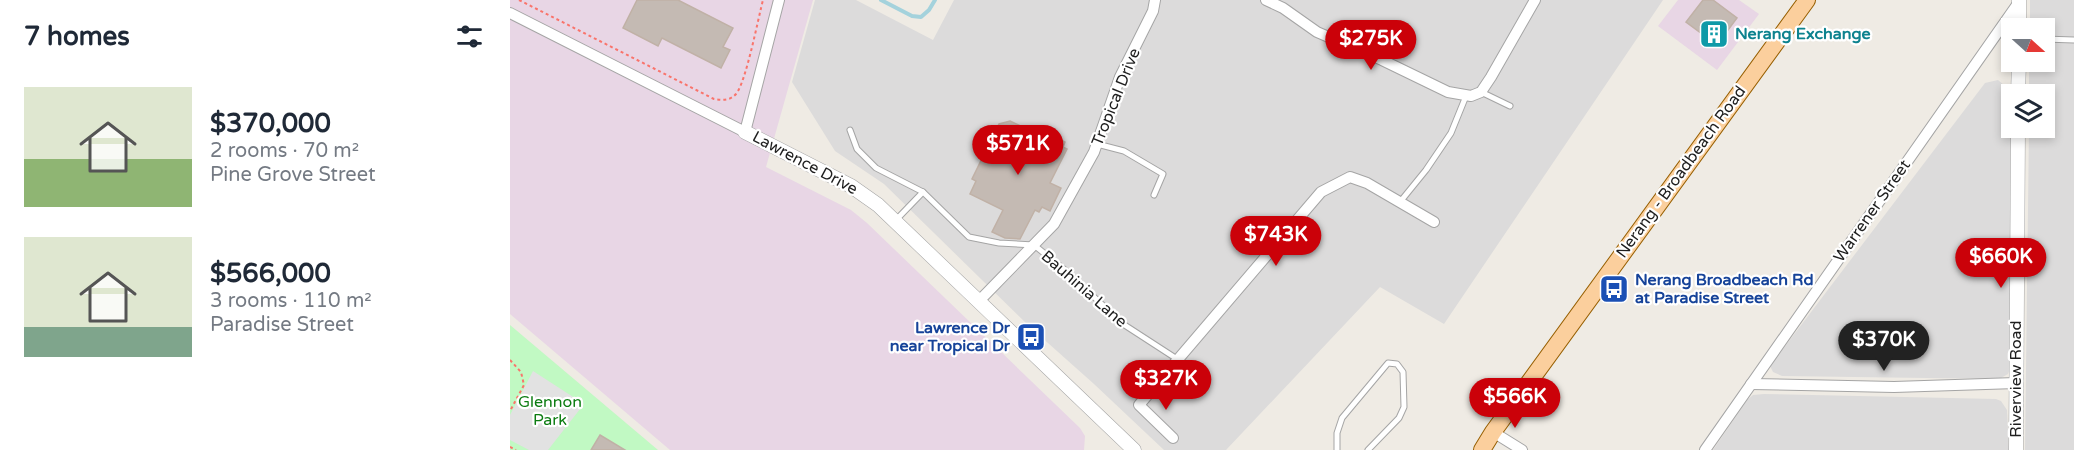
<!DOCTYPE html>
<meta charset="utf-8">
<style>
:root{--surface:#fff;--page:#f2f2f3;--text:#1f2937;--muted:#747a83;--accent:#cb0109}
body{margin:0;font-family:"Varela Round",sans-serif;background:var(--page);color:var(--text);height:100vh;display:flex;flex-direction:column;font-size:22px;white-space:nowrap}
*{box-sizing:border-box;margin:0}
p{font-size:20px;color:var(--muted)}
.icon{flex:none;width:33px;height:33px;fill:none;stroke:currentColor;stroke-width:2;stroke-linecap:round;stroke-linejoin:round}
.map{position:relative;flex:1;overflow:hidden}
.details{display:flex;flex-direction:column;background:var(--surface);width:510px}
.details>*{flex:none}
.needle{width:39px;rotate:111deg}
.buttons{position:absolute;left:1491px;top:18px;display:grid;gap:12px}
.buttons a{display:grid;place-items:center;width:54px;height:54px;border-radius:0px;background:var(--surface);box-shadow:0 3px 9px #0003;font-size:30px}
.price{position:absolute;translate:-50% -51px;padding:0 14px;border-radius:21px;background:var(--accent);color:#fff;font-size:20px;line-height:39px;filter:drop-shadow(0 2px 3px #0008)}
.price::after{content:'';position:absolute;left:50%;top:36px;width:18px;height:14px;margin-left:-9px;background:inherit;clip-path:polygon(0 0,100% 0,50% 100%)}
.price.active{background:#222;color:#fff}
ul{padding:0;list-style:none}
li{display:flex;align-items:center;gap:18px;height:150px;padding:0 24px}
li span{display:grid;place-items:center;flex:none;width:168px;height:120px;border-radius:0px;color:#555}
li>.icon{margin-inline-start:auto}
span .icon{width:72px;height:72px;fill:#fffc;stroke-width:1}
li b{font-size:26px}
h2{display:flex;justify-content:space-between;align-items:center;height:72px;padding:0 24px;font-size:26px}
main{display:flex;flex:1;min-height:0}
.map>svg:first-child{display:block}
.residential{fill:#dcdbdb}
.industrial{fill:#e8d6e5}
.park{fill:#c1f9c3}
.parking{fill:#e2e2e2}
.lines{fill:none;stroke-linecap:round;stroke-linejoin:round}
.stream{stroke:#a4d2dc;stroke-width:4}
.building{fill:#c4bab3;stroke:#c0b1a6;stroke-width:1.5}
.service-casing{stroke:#a5a5a5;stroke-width:7}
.minor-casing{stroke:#a5a5a5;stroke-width:12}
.tertiary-casing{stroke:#a5a5a5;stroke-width:15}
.primary-casing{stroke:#975f01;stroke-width:18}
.path{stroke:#f9746b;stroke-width:2;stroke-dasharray:3 3;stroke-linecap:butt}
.service{stroke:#fff;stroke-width:5}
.minor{stroke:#fff;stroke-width:10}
.tertiary{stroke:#fff;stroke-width:14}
.primary{stroke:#fbcf9d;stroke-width:16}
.labels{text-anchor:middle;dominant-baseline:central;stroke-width:4.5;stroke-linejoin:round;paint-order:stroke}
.culture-label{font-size:16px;font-weight:bold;fill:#0d838f;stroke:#fff;text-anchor:start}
.street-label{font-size:16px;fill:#1e1e1e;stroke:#fff}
.transit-label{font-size:16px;font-weight:bold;fill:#164399;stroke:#fff;text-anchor:start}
.park-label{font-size:16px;fill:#0c7c11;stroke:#fff}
</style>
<main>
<section class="details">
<h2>7 homes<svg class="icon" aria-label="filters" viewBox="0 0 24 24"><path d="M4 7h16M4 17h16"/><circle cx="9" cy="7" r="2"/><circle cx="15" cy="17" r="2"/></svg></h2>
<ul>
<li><span style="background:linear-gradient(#dfe7d0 60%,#8fb573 0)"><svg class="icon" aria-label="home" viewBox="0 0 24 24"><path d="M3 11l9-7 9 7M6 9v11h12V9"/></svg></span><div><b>$370,000</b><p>2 rooms · 70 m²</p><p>Pine Grove Street</p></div></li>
<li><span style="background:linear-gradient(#dfe7d0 75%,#7fa58c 0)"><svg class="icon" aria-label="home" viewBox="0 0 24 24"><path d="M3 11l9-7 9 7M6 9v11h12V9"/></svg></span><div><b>$566,000</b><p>3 rooms · 110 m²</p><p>Paradise Street</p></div></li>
</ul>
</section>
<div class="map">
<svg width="1564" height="450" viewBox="0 0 1564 450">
<rect width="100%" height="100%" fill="#efebe4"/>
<g class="residential">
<path d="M305,0H346L423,40L444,0H1153L934,324L870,287L716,450H654L584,384L520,327L374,184L325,151L282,82Z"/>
<path d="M1520,0H1564V450H1515L1519,128H1534V94H1519V62H1534V28H1531V19H1520Z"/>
<path d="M1488,80L1501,91V366L1498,374L1489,379L1272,376L1263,372L1260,366L1475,83Z"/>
<path d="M1254,394L1486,399L1491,401L1497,410L1499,450H1203L1237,400L1243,395Z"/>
</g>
<g class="industrial">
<path d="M0,0H303L256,167L341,210L357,223L570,428L575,436L574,450H160L0,314Z"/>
<path d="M1168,0H1229L1249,14L1207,70L1148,26Z"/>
</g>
<path class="park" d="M0,325L148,450H0Z"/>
<path class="parking" d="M23,371L74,404L38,450H19L0,440V415Z"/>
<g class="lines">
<path class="stream" d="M371,0L402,16L411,17L419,10L425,0"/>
</g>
<g class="building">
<path d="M127,0H168L223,28L213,47L220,50L211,68L152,38L148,46L113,28Z"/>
<path d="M1193,0H1203L1227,18L1207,45L1176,22Z"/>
<path d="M500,121L534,137L537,132L555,142L553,147L557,149L540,183L551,188L540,211L532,207L529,212L525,210L510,239L495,238L482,232L493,210L460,194L466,181L462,179L489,124Z"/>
<path d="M90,435L115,450H81Z"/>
</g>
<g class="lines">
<g class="service-casing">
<g id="service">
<path d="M1534,39L1564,40"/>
<path d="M971,92L1000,106"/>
<path d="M340,130L347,149L366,168L413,192L459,237L489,243L524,245L555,270L613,324L667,359"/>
<path d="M587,144L614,151L653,174L644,195"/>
<path d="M890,202L916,170L941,133L956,96"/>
<path d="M385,221L413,192"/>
<path d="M827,450V433L832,418L878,363L887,364L893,372L894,407L889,418L858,450"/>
</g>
</g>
<g class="minor-casing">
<g id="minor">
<path d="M756,0L773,8L807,32L872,60L938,92L961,96L971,92L981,77L1025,0"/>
<path d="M0,13L235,132L269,0"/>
<path d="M469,301L544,224L584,152L610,77L643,11L645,0"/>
<path d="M1241,384L1384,387L1506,383"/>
<path d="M983,432L1012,450"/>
<path d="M663,438L629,405L811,192L840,177L857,183L924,222"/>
<path d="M1195,450L1509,2"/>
</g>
</g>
<g class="tertiary-casing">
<g id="tertiary">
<path d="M1509,0V28"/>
<path d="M1508,94L1509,62"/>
<path d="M235,132L341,186L368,205L624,450"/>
<path d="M1506,450L1508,128"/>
</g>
</g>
<g class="primary-casing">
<path id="primary" d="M972,450L983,432L1297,0"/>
</g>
<g class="path">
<path d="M9,0L204,99C212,100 220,101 226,94C236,82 248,19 253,0"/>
<path d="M0,360L11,372L14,385L0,411"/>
<path d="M0,447L6,450"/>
</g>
<use href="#service" class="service"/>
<use href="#minor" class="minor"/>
<use href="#tertiary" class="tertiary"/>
<use href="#primary" class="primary"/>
</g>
<defs>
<g id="building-square" transform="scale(1.5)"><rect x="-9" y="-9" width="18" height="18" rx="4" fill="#0f9aa8" stroke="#fff"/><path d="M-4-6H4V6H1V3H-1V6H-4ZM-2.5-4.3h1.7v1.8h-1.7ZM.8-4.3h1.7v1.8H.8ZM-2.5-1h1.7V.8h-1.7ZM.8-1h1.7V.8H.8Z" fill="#fff"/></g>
<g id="bus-square" transform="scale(1.5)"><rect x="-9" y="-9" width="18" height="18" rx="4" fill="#1a4fb4" stroke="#fff"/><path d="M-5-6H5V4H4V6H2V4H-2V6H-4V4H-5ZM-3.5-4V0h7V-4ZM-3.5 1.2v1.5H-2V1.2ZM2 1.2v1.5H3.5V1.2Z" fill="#fff"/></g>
</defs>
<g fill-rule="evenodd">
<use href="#building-square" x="1204" y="34"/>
<use href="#bus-square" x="1104" y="289"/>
<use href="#bus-square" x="521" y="337"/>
</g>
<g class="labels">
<g class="culture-label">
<text x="1225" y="34">Nerang Exchange</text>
</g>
<g class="street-label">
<text transform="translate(606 97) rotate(-68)">Tropical Drive</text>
<text transform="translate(295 163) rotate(28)">Lawrence Drive</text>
<text transform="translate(1171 172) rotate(-54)">Nerang - Broadbeach Road</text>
<text transform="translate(1362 211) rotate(-55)">Warrener Street</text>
<text transform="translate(574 289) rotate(41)">Bauhinia Lane</text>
<text transform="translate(1506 379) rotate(-90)">Riverview Road</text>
</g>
<g class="transit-label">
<text x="1125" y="280">Nerang Broadbeach Rd<tspan x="1125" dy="18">at Paradise Street</tspan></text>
<text x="500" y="328" text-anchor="end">Lawrence Dr<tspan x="500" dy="18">near Tropical Dr</tspan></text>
</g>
<g class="park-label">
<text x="40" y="402">Glennon<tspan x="40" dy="18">Park</tspan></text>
</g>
</g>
</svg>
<div class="buttons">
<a><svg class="needle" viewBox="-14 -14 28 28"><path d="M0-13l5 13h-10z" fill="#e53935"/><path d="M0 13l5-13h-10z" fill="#747a83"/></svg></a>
<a><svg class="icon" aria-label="layers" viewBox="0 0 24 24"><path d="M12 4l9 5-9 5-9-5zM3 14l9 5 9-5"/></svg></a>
</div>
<b class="price" style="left:861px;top:71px">$275K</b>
<b class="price" style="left:508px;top:176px">$571K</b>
<b class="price" style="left:766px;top:267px">$743K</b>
<b class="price" style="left:1491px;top:289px">$660K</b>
<b class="price active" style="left:1374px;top:372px">$370K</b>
<b class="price" style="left:656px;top:411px">$327K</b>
<b class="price" style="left:1005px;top:429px">$566K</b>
</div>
</main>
